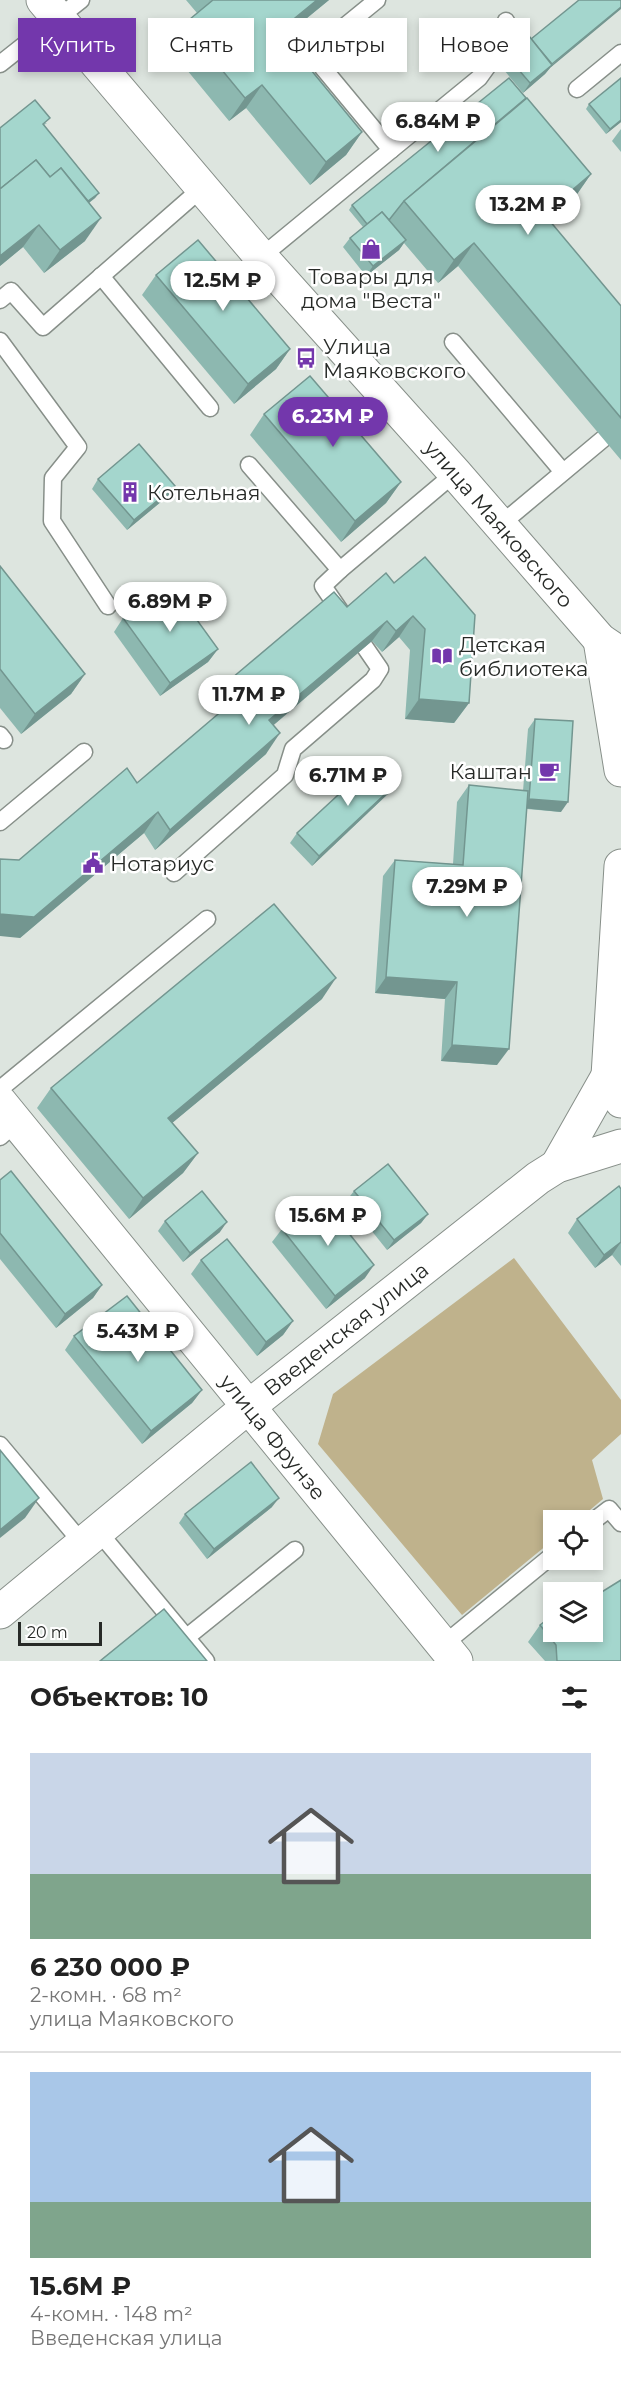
<!DOCTYPE html>
<html lang="ru">
<meta charset="utf-8">
<style>
:root{--surface:#fff;--page:#f6f6f6;--text:#222;--muted:#767676;--line:#e0e0e0;--accent:#7337ac}
body{margin:0;font-family:Montserrat,sans-serif;background:var(--page);color:var(--text);height:100vh;display:flex;flex-direction:column;font-size:22px;white-space:nowrap}
*{box-sizing:border-box;margin:0}
p{font-size:20px;color:var(--muted)}
.icon{flex:none;width:33px;height:33px;fill:none;stroke:currentColor;stroke-width:2;stroke-linecap:round;stroke-linejoin:round}
.map{position:relative;height:1661px;overflow:hidden}
.drawer{display:flex;flex-direction:column;background:var(--surface);flex:1}
.drawer>*{flex:none}
.top-card{position:absolute;left:18px;top:18px;width:585px;height:54px;display:flex;gap:12px}
.tools{position:absolute;left:543px;top:1510px;display:grid;gap:12px}
.tools a{display:grid;place-items:center;width:60px;height:60px;border-radius:0px;background:var(--surface);box-shadow:0 3px 9px #0003;font-size:30px}
.scale{position:absolute;left:18px;bottom:15px;width:84px;box-sizing:border-box;padding-left:6px;border:3px solid #272a27;border-top:0;font-size:16px;line-height:21px;white-space:nowrap;color:#272a27;-webkit-text-stroke:4px #fff;paint-order:stroke}
.price{position:absolute;translate:-50% -51px;padding:0 14px;border-radius:21px;background:#fff;color:#222;font-size:20px;line-height:39px;filter:drop-shadow(0 2px 3px #0008)}
.price::after{content:'';position:absolute;left:50%;top:36px;width:18px;height:14px;margin-left:-9px;background:inherit;clip-path:polygon(0 0,100% 0,50% 100%)}
.price.on{background:var(--accent);color:#fff}
ul{padding:0;list-style:none}
li{display:grid;align-content:center;gap:12px;height:318px;padding:0 30px}
li+li{border-top:2px solid var(--line)}
li span{display:grid;place-items:center;height:186px;border-radius:0px;color:#555}
li>.icon{margin-inline-start:auto}
span .icon{width:108px;height:108px;fill:#fffc;stroke-width:1}
li b{font-size:26px}
h2{display:flex;justify-content:space-between;align-items:center;height:72px;padding:0 30px;font-size:26px}
.chip{padding:0 21px;border-radius:0px;background:var(--surface);box-shadow:0 3px 9px #0003;font-size:21px;line-height:54px}
.chip.on{background:var(--accent);color:#fff}
.map>svg:first-child{display:block}
.forest{fill:#bfb28c}
.lines{fill:none;stroke-linecap:round;stroke-linejoin:round}
.service-casing{stroke:#878f89;stroke-width:19}
.minor-casing{stroke:#878f89;stroke-width:35}
.tertiary-casing{stroke:#878f89;stroke-width:35}
.service{stroke:#fff;stroke-width:16}
.minor{stroke:#fff;stroke-width:33}
.tertiary{stroke:#fff;stroke-width:33}
.wall{fill:#8db8b0}
.shaded-wall{fill:#739690}
.building{fill:#a4d6cd;stroke:#739690;stroke-width:1.5}
.labels{text-anchor:middle;dominant-baseline:central;stroke-width:5;stroke-linejoin:round;paint-order:stroke}
.poi-label{font-size:21px;fill:#272a27;stroke:#fff;text-anchor:start}
.street-label{font-size:21px;fill:#272a27;stroke:#fff}
</style>
<div class="map">
<svg width="621" height="1661" viewBox="0 0 621 1661">
<rect width="100%" height="100%" fill="#dde5df"/>
<path class="forest" d="M514,1258L621,1400V1434L592,1460L603,1499L577,1521H554L553,1540L462,1615L318,1444L333,1394Z"/>
<g class="lines">
<g class="service-casing">
<g id="service">
<path d="M0,64L81,0"/>
<path d="M577,89L621,53"/>
<path d="M391,150L479,78L492,60L506,21"/>
<path d="M261,257L391,150L323,68L318,56L323,44L377,0"/>
<path d="M101,276L210,408"/>
<path d="M0,300L11,291L43,327L202,188"/>
<path d="M0,341L78,447L53,478L52,521L108,606"/>
<path d="M453,342L563,472"/>
<path d="M249,465L340,570L455,473"/>
<path d="M500,525L603,439"/>
<path d="M0,735L4,740"/>
<path d="M0,822L84,752"/>
<path d="M174,873L285,775L293,749L373,680L380,669L323,586L340,570"/>
<path d="M0,1089L207,919"/>
<path d="M0,1137L17,1122"/>
<path d="M0,1445L83,1544"/>
<path d="M592,1522L609,1509L621,1523"/>
<path d="M98,1531L206,1661"/>
<path d="M187,1637L295,1550"/>
<path d="M443,1645L554,1554"/>
</g>
</g>
<g class="minor-casing">
<g id="minor">
<path d="M0,1102L456,1661"/>
<path d="M557,1166L608,1076"/>
<path d="M0,1612L248,1407L538,1178L557,1166L621,1146"/>
</g>
</g>
<g class="tertiary-casing">
<g id="tertiary">
<path d="M43,0L261,257L455,473L600,640L621,654"/>
<path d="M600,640L621,770"/>
<path d="M621,866L608,1076L621,1101"/>
</g>
</g>
<use href="#service" class="service"/>
<use href="#minor" class="minor"/>
<use href="#tertiary" class="tertiary"/>
</g>
<g class="wall">
<path d="M186,0H329L284,37L362,132L346,155L310,185L246,108L229,121L168,47L184,24L197,13Z"/>
<path d="M506,55L550,68L545,74L523,93L499,64Z"/>
<path d="M621,78V122L606,134L586,109L589,104Z"/>
<path d="M47,123L44,125L99,193L95,198L89,203L85,241L44,273L23,247L0,266V128Z"/>
<path d="M621,129V152L612,141Z"/>
<path d="M591,174L575,197L548,220L621,306V460L458,266L438,283L404,243L399,250L366,276L343,247L350,238L363,227L349,210L352,205Z"/>
<path d="M156,275L290,349L276,369L234,404L142,295Z"/>
<path d="M264,414L401,482L386,503L341,542L250,435Z"/>
<path d="M98,479L168,496L127,530L92,489Z"/>
<path d="M425,557L469,703L454,723L405,719L410,650L399,637L382,652L372,641L273,725L266,754L155,850L144,833L20,938L19,860L137,783L226,708L217,698L232,678L347,607L394,583Z"/>
<path d="M0,566L85,674L71,694L21,734L0,708Z"/>
<path d="M123,618L218,649L208,662L160,696L114,632Z"/>
<path d="M535,719L561,812L527,809L497,1065L441,1061L445,999L375,993L383,876L395,860L453,864L457,802L469,785L523,791L528,729Z"/>
<path d="M399,781L392,790L312,866L290,843L297,833Z"/>
<path d="M322,999L172,1123L198,1153L183,1173L129,1219L37,1108L51,1088Z"/>
<path d="M0,1180L102,1285L93,1298L56,1328L0,1259Z"/>
<path d="M621,1189V1266L612,1255L595,1268L568,1233L577,1219Z"/>
<path d="M354,1191L428,1214L421,1223L387,1250L347,1200Z"/>
<path d="M165,1221L220,1232L183,1262L158,1231Z"/>
<path d="M282,1229L365,1278L326,1309L272,1242Z"/>
<path d="M201,1260L293,1321L283,1335L257,1356L191,1274Z"/>
<path d="M74,1336L202,1390L192,1403L142,1444L65,1350Z"/>
<path d="M272,1507L207,1559L179,1523L185,1514Z"/>
<path d="M540,1625L554,1632L621,1661H545L528,1642Z"/>
</g>
<g class="shaded-wall">
<path d="M317,0H329L263,54L279,31Z"/>
<path d="M621,7V9L550,68L545,74L523,93L530,83Z"/>
<path d="M262,85L246,108L229,121L245,98Z"/>
<path d="M621,120V122L606,134L610,129Z"/>
<path d="M362,132L346,155L310,185L326,162Z"/>
<path d="M591,174L575,197L528,237L544,214Z"/>
<path d="M99,193L95,198L68,219L71,214Z"/>
<path d="M101,218L85,241L44,273L60,250Z"/>
<path d="M39,225L23,247L0,266V256Z"/>
<path d="M406,240L399,250L366,276L373,266Z"/>
<path d="M474,243L458,266L438,283L454,260Z"/>
<path d="M290,349L276,369L234,404L248,384Z"/>
<path d="M401,482L386,503L341,542L355,521Z"/>
<path d="M175,486L168,496L127,530L134,520Z"/>
<path d="M413,616L399,637L382,652L396,631Z"/>
<path d="M387,621L372,641L255,741L269,720Z"/>
<path d="M218,649L208,662L160,696L170,683Z"/>
<path d="M85,674L71,694L21,734L35,714Z"/>
<path d="M419,699L469,703L454,723L405,719Z"/>
<path d="M280,733L266,754L155,850L170,830Z"/>
<path d="M399,781L392,790L312,866L319,856Z"/>
<path d="M529,799L568,802L561,812L522,808Z"/>
<path d="M158,812L144,833L20,938L0,936V914Z"/>
<path d="M386,977L457,982L445,999L375,993Z"/>
<path d="M336,978L322,999L154,1138L168,1118Z"/>
<path d="M452,1045L509,1049L497,1065L441,1061Z"/>
<path d="M198,1153L183,1173L129,1219L143,1198Z"/>
<path d="M428,1214L421,1223L387,1250L394,1240Z"/>
<path d="M227,1222L220,1232L183,1262L190,1253Z"/>
<path d="M621,1242L612,1255L595,1268L604,1255Z"/>
<path d="M374,1265L365,1278L326,1309L335,1296Z"/>
<path d="M102,1285L93,1298L56,1328L65,1314Z"/>
<path d="M293,1321L283,1335L257,1356L266,1342Z"/>
<path d="M202,1390L192,1403L142,1444L151,1431Z"/>
<path d="M39,1498L25,1518L0,1538V1530Z"/>
<path d="M279,1498L272,1507L207,1559L214,1549Z"/>
</g>
<g class="building">
<path d="M213,0H317L279,31L362,132L326,162L262,85L245,98L184,24Z"/>
<path d="M579,0H621V7L552,64L531,39Z"/>
<path d="M529,36L552,65L530,83L506,55Z"/>
<path d="M509,78L526,98L404,201L389,220L382,212L367,224L352,205Z"/>
<path d="M621,78V120L610,129L589,104Z"/>
<path d="M527,98L591,174L544,214L621,306V418L474,243L454,260L404,201Z"/>
<path d="M35,100L50,118L43,124L99,193L88,201L61,168L50,177L36,160L0,189V128Z"/>
<path d="M36,160L50,177L61,168L101,218L60,250L39,225L0,256V189Z"/>
<path d="M382,212L406,240L373,266L350,238Z"/>
<path d="M198,240L290,349L248,384L156,275Z"/>
<path d="M310,376L401,482L355,521L264,414Z"/>
<path d="M139,444L175,486L134,520L98,479Z"/>
<path d="M425,557L475,615L469,703L419,699L425,629L413,616L396,631L387,621L269,720L280,733L170,830L158,812L34,917L0,914V859L19,860L127,768L137,783L244,692L232,678L334,592L347,607L386,573L394,583Z"/>
<path d="M0,566L85,674L35,714L0,669Z"/>
<path d="M171,584L218,649L170,683L123,618Z"/>
<path d="M535,719L573,721L568,802L529,799Z"/>
<path d="M378,758L399,781L319,856L297,833Z"/>
<path d="M469,785L528,791L509,1049L452,1045L457,982L386,977L395,860L463,865Z"/>
<path d="M274,904L336,978L168,1118L198,1153L143,1198L51,1088Z"/>
<path d="M388,1164L428,1214L394,1240L354,1191Z"/>
<path d="M11,1171L102,1285L65,1314L0,1233V1180Z"/>
<path d="M619,1186L621,1189V1242L604,1255L577,1219Z"/>
<path d="M202,1191L227,1222L190,1253L165,1221Z"/>
<path d="M321,1198L374,1265L335,1296L282,1229Z"/>
<path d="M227,1239L293,1321L266,1342L201,1260Z"/>
<path d="M127,1296L202,1390L151,1431L74,1336Z"/>
<path d="M0,1450L39,1498L0,1530Z"/>
<path d="M251,1462L279,1498L214,1549L185,1514Z"/>
<path d="M621,1580V1661H557L556,1645L540,1625L554,1614V1632H592V1598Z"/>
<path d="M583,1588L587,1593H578Z"/>
<path d="M164,1609L207,1661H100Z"/>
</g>
<defs>
<g id="shop-bare" transform="scale(1.62)"><path d="M-5-2.5h2.3a2.7 3.5 0 0 1 5.4 0H5L5.5 6h-11ZM-1.5-2.5h3a1.5 2.3 0 0 0-3 0Z" fill="#7337ac" stroke="#fff" stroke-width="2.5" paint-order="stroke"/></g>
<g id="bus-bare" transform="scale(1.62)"><path d="M-5-6H5V4H4V6H2V4H-2V6H-4V4H-5ZM-3.5-4V0h7V-4ZM-3.5 1.2v1.5H-2V1.2ZM2 1.2v1.5H3.5V1.2Z" fill="#7337ac" stroke="#fff" stroke-width="2.5" paint-order="stroke"/></g>
<g id="building-bare" transform="scale(1.62)"><path d="M-4-6H4V6H1V3H-1V6H-4ZM-2.5-4.3h1.7v1.8h-1.7ZM.8-4.3h1.7v1.8H.8ZM-2.5-1h1.7V.8h-1.7ZM.8-1h1.7V.8H.8Z" fill="#7337ac" stroke="#fff" stroke-width="2.5" paint-order="stroke"/></g>
<g id="library-bare" transform="scale(1.62)"><path d="M-6-4Q-3-5.5-.7-3.5V5Q-3 3-6 4ZM6-4Q3-5.5 .7-3.5V5Q3 3 6 4Z" fill="#7337ac" stroke="#fff" stroke-width="2.5" paint-order="stroke"/></g>
<g id="cafe-bare" transform="scale(1.62)"><path d="M-5.5-4.5H6V0H3Q3 3.5 0 3.5H-2.5Q-5.5 3.5-5.5 0ZM3-3.2v2h1.7v-2ZM-6 4.5H4V6H-6Z" fill="#7337ac" stroke="#fff" stroke-width="2.5" paint-order="stroke"/></g>
<g id="civic-bare" transform="scale(1.62)"><path d="M-.6-6.5H3V-4.5H.6V-3L4-1V1h2V6H-6V1h2V-1L-.6-3ZM-1.2 2.5V6h2.4V2.5Z" fill="#7337ac" stroke="#fff" stroke-width="2.5" paint-order="stroke"/></g>
</defs>
<g fill-rule="evenodd">
<use href="#shop-bare" x="371" y="249"/>
<use href="#bus-bare" x="306" y="358"/>
<use href="#building-bare" x="130" y="492"/>
<use href="#library-bare" x="442" y="656"/>
<use href="#cafe-bare" x="549" y="771"/>
<use href="#civic-bare" x="93" y="863"/>
</g>
<g class="labels">
<g class="poi-label">
<text x="371" y="276" text-anchor="middle">Товары для<tspan x="371" dy="24">дома "Веста"</tspan></text>
<text x="323" y="346">Улица<tspan x="323" dy="24">Маяковского</tspan></text>
<text x="147" y="492">Котельная</text>
<text x="459" y="644">Детская<tspan x="459" dy="24">библиотека</tspan></text>
<text x="532" y="771" text-anchor="end">Каштан</text>
<text x="110" y="863">Нотариус</text>
</g>
<g class="street-label">
<text transform="translate(499 524) rotate(49)">улица Маяковского</text>
<text transform="translate(346 1329) rotate(-38)">Введенская улица</text>
<text transform="translate(273 1437) rotate(51)">улица Фрунзе</text>
</g>
</g>
</svg>
<div class="tools">
<a><svg class="icon" aria-label="locate" viewBox="0 0 24 24"><circle cx="12" cy="12" r="6"/><path d="M12 2v4M12 18v4M2 12h4M18 12h4"/></svg></a>
<a><svg class="icon" aria-label="layers" viewBox="0 0 24 24"><path d="M12 4l9 5-9 5-9-5zM3 14l9 5 9-5"/></svg></a>
</div>
<div class="scale">20 m</div>
<b class="price" style="left:438px;top:153px">6.84M ₽</b>
<b class="price" style="left:528px;top:236px">13.2M ₽</b>
<b class="price" style="left:223px;top:312px">12.5M ₽</b>
<b class="price on" style="left:333px;top:448px">6.23M ₽</b>
<b class="price" style="left:170px;top:633px">6.89M ₽</b>
<b class="price" style="left:249px;top:726px">11.7M ₽</b>
<b class="price" style="left:348px;top:807px">6.71M ₽</b>
<b class="price" style="left:467px;top:918px">7.29M ₽</b>
<b class="price" style="left:328px;top:1247px">15.6M ₽</b>
<b class="price" style="left:138px;top:1363px">5.43M ₽</b>
<div class="top-card">
<a class="chip on">Купить</a>
<a class="chip">Снять</a>
<a class="chip">Фильтры</a>
<a class="chip">Новое</a>
</div>
</div>
<section class="drawer">
<h2>Объектов: 10<svg class="icon" aria-label="filters" viewBox="0 0 24 24"><path d="M4 7h16M4 17h16"/><circle cx="9" cy="7" r="2"/><circle cx="15" cy="17" r="2"/></svg></h2>
<ul>
<li><span style="background:linear-gradient(#c9d6e8 65%,#7fa58c 0)"><svg class="icon" aria-label="home" viewBox="0 0 24 24"><path d="M3 11l9-7 9 7M6 9v11h12V9"/></svg></span><div><b>6 230 000 ₽</b><p>2-комн. · 68 m²</p><p>улица Маяковского</p></div></li>
<li><span style="background:linear-gradient(#a9c7e8 70%,#7fa58c 0)"><svg class="icon" aria-label="home" viewBox="0 0 24 24"><path d="M3 11l9-7 9 7M6 9v11h12V9"/></svg></span><div><b>15.6M ₽</b><p>4-комн. · 148 m²</p><p>Введенская улица</p></div></li>
</ul>
</section>
